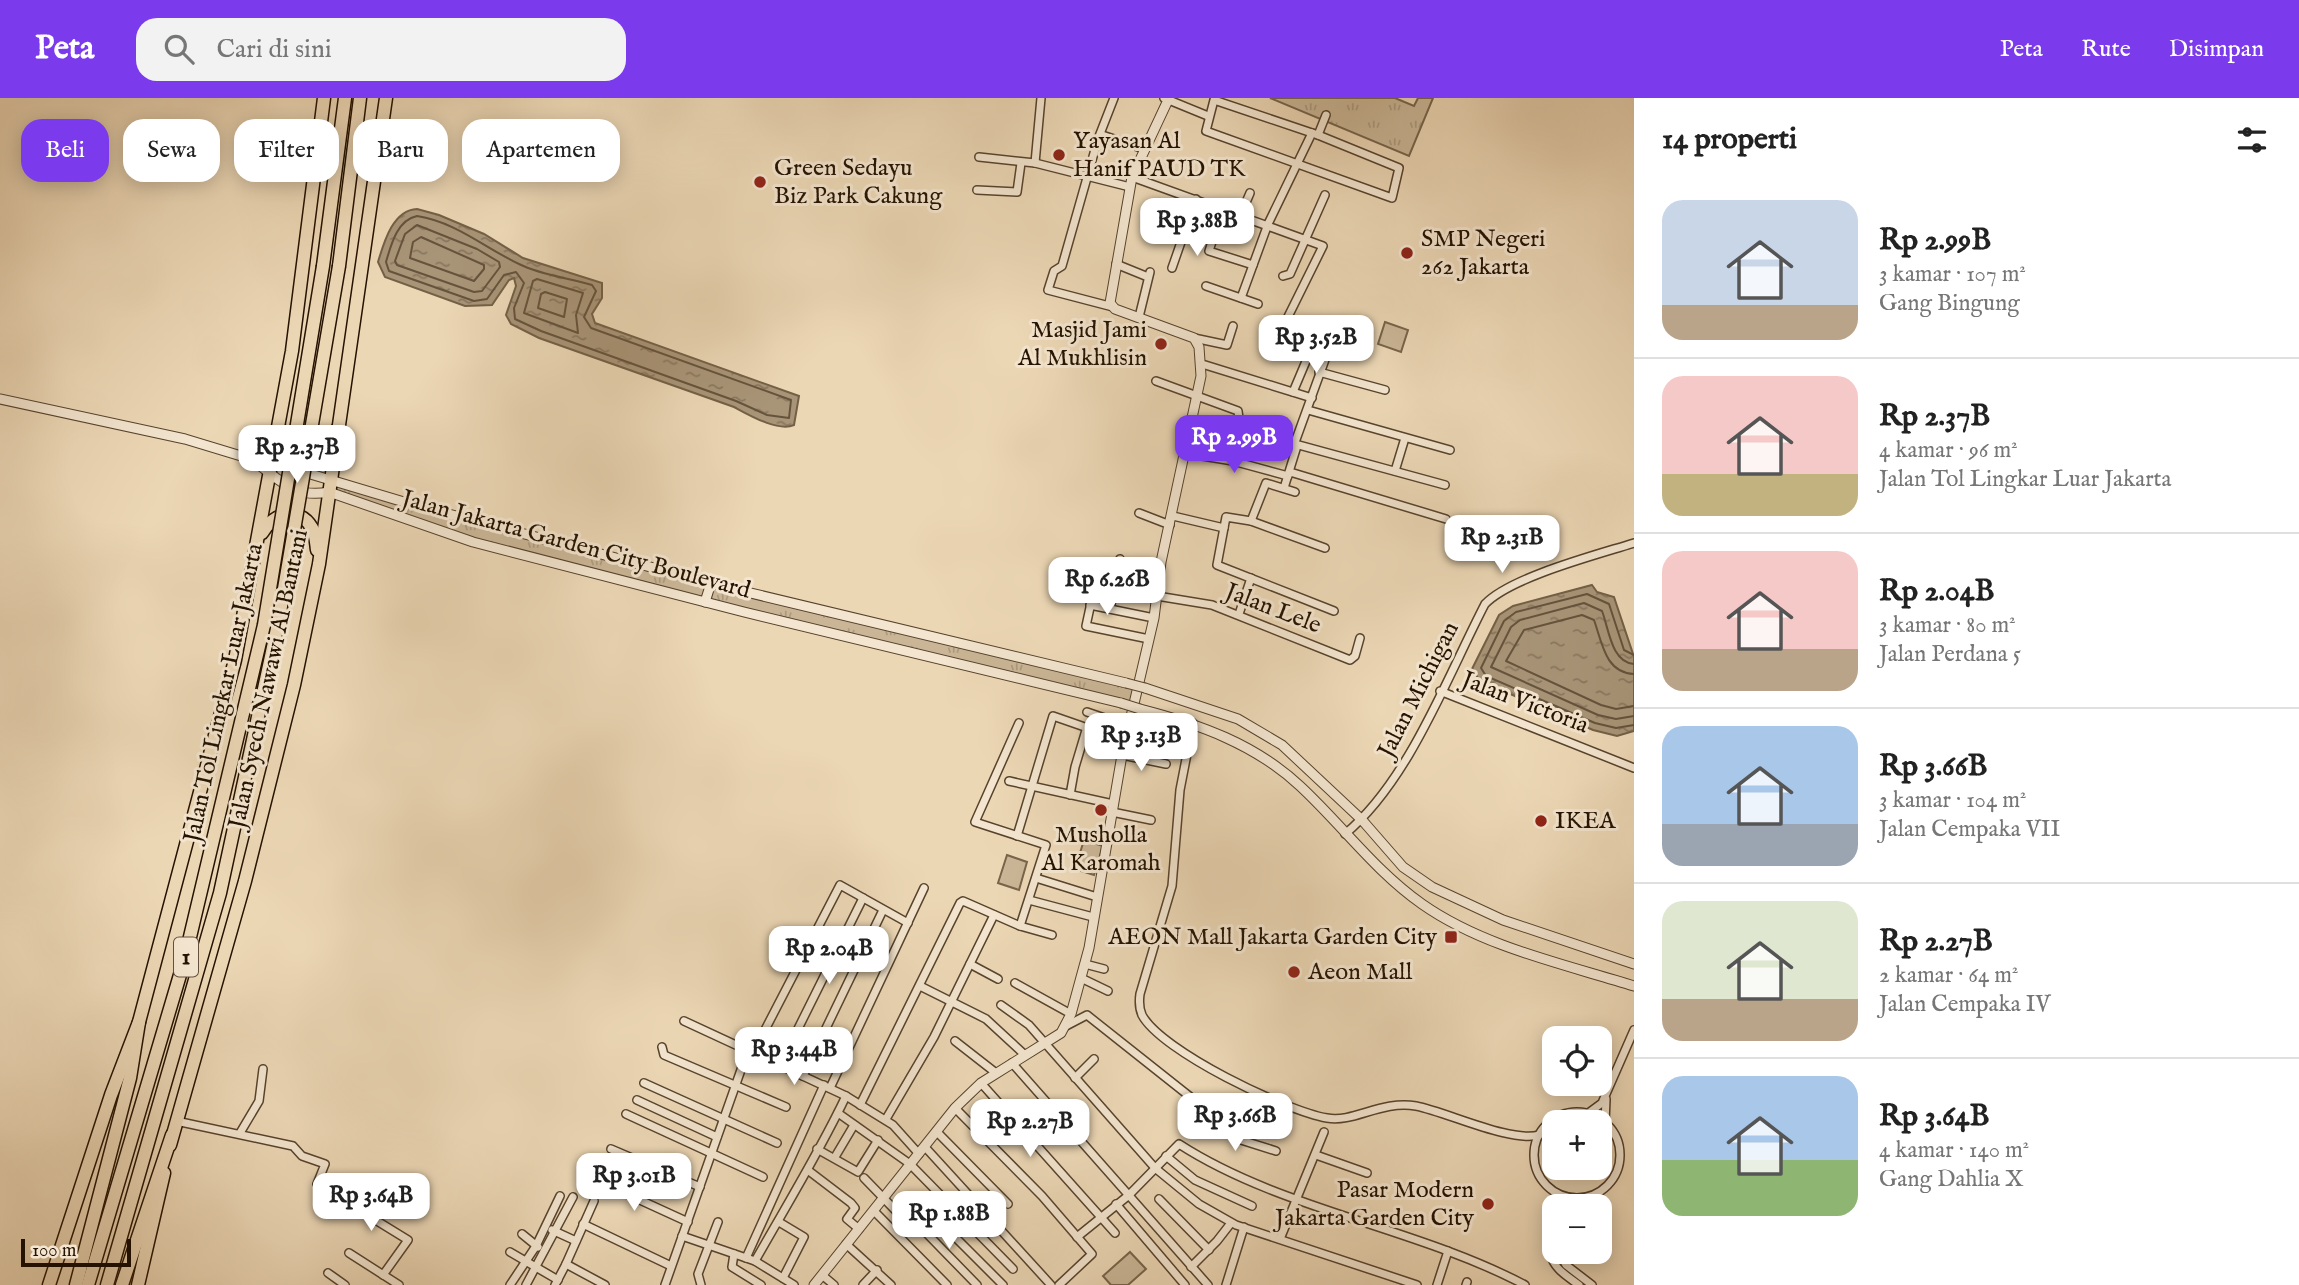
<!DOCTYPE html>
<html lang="id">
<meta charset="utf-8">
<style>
:root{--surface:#fff;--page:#f2f2f2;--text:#222;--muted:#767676;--line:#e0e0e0;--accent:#7c3aed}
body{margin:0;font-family:"IM FELL English",serif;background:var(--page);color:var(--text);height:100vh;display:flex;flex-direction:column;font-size:26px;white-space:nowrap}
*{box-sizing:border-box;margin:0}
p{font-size:23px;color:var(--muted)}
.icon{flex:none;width:38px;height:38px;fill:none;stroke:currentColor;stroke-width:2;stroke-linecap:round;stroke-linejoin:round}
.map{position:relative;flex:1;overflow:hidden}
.panel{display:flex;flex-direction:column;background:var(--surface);width:665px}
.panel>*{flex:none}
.banner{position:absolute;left:21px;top:21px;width:665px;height:63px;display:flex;gap:14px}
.controls{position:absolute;left:1542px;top:928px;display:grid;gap:14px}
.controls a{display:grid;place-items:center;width:70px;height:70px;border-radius:14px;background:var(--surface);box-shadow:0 4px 18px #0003;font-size:35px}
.scale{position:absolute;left:21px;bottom:18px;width:110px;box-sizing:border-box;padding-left:7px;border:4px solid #251200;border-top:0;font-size:19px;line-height:24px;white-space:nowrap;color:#251200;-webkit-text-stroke:5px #f3e5cf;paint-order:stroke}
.price{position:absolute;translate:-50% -60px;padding:0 16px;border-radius:14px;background:#fff;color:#222;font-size:23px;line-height:46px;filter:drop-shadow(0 2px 4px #0008)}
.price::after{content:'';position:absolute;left:50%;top:42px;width:21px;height:16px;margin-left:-10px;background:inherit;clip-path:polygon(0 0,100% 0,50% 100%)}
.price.selected{background:var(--accent);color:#fff}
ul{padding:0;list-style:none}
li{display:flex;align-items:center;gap:21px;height:175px;padding:0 28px}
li+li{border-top:2px solid var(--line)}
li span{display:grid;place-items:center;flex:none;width:196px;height:140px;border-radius:21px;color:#555}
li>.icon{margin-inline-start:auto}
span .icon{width:84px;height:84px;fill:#fffc;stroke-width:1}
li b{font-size:30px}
h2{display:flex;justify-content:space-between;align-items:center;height:84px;padding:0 28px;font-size:30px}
.tag{padding:0 24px;border-radius:21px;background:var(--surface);box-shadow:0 4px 18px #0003;font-size:24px;line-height:63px}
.tag.selected{background:var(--accent);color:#fff}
header{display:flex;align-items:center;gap:42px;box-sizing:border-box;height:98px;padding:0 35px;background:var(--accent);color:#fff}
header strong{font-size:33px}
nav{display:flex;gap:38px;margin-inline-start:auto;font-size:24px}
.search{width:490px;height:63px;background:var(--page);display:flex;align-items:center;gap:18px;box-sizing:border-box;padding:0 24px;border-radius:21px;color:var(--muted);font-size:26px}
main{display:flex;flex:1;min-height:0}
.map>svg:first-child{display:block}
.grass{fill:url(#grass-tufts);stroke:#78644b;stroke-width:2}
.park{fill:#cab696;stroke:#78644b;stroke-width:2}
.water{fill:url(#water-ripples);stroke:#746047;stroke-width:2}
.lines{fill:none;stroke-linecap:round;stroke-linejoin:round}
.shore{stroke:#66533c;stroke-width:2}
.minor-casing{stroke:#57432d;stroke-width:10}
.tertiary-casing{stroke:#57432d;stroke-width:11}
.trunk-casing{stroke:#251200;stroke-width:15}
.motorway-casing{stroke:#251200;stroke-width:15}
.minor{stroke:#f3e5cf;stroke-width:7}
.tertiary{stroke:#f3e5cf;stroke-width:9}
.trunk{stroke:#ecd7b5;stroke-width:12}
.motorway{stroke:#ecd7b5;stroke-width:12}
.tertiary-bridge-casing{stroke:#57432d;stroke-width:11;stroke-linecap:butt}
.motorway-bridge-casing{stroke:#251200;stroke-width:15;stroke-linecap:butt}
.tertiary-bridge{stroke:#f3e5cf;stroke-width:9}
.motorway-bridge{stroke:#ecd7b5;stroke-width:12}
.poi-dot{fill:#8f2418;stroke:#f3e5cf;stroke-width:2.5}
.labels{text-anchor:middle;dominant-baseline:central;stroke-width:6;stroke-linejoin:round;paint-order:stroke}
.shield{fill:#f3e5cf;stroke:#63513e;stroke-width:2}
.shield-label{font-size:23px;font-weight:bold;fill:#251200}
.poi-label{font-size:24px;fill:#251200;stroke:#f3e5cf;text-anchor:start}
.street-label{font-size:24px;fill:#251200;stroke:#f3e5cf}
</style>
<header>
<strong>Peta</strong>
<div class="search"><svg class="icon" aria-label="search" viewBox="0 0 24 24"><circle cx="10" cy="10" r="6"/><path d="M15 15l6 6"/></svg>Cari di sini</div>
<nav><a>Peta</a><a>Rute</a><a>Disimpan</a></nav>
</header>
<main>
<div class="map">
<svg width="1634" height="1187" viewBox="0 0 1634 1187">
<defs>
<pattern id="grass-tufts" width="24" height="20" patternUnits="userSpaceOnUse" patternTransform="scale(1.75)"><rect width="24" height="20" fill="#cab696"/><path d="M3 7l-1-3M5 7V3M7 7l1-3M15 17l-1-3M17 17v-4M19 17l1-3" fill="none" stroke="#ad9b80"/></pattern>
<pattern id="water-ripples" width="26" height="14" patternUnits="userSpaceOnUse" patternTransform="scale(1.75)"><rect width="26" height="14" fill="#a89477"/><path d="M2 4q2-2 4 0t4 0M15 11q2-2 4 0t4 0" fill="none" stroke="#89775f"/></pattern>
</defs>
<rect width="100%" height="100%" fill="#ecd7b5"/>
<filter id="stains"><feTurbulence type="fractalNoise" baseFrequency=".00286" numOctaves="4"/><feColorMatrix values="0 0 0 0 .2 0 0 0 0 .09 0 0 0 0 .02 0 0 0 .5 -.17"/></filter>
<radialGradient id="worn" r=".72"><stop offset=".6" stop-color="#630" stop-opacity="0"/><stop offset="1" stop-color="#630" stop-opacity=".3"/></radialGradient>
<g class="grass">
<path d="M1270,0H1395L1414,8L1418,0H1433L1409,58Z"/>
<path d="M332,382L478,424L1135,587L1131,608L473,444L336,398Z"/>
</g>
<g class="park">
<path d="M1385,224L1408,232L1401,254L1378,246Z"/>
<path d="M1084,742L1103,748L1094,777L1075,771Z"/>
<path d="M1007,757L1027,764L1019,792L998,785Z"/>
<path d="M1130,1154L1146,1171L1128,1187H1111L1103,1178Z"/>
</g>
<g class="water">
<path d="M417,111L439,117L484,136L523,160L602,185V200L592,216L595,225L799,298L794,327C778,334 749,317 734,309L539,240L511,226L506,217L516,188L514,180L509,182L492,207L465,208L385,179L378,164C384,144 393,112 417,111Z"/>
<path d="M1592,487L1597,494L1614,499L1634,559V633L1617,638L1593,632L1480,583L1472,571L1499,517L1513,508Z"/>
</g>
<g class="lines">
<g class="shore">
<path d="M417,118C456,124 485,150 519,166C541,177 568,180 592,187L596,193L584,219L591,230L791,302L789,320L767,317L736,303L541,233L515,221L514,210L524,185L516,174L504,177L487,201L474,203L389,173L386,164C391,147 397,122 417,118Z"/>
<path d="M417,127L477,151L499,164L500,169L482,193L474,194L397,167L395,163L405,136Z"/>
<path d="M421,139L484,167V171L474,183L410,160L413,144Z"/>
<path d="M537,181L583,195L576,217L578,235L524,215L533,183Z"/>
<path d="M545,194L567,201L564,219L538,210L541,196Z"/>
<path d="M1634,557L1624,552L1609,506L1587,496L1516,514L1504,523L1481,570L1486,578L1595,625L1616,630L1634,627"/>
<path d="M1634,566C1611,564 1609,531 1602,513L1584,505L1520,522L1511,529L1491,569L1598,617L1616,621L1634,618"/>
<path d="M1634,576C1605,575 1602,544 1594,522L1582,517L1524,532L1506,563L1601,607L1616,611L1634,608"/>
</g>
<g class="minor-casing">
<g id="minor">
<path d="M1164,0L1208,18"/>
<path d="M1214,2L1318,37L1399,70L1392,100L1206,33Z"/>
<path d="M1102,37L1144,51"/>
<path d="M1318,37L1326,17"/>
<path d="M979,59L1035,65L1130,89"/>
<path d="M1035,65L1041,0"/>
<path d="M1132,79L1323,148L1279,237L1327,256L1294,347"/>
<path d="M977,92L1017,94L1021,65"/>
<path d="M1223,110L1209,153L1253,167"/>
<path d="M1241,116L1250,95"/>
<path d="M1116,166L1148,179"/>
<path d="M1172,170L1196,101"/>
<path d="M1283,178L1290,176L1325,97"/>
<path d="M1206,188L1258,206"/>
<path d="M1241,200L1268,126L1312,35"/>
<path d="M1113,209L1048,192L1054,173L1062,168L1098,41L1114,0"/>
<path d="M1139,219L1150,174"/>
<path d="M1194,240L1227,247L1233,228"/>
<path d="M1202,266L1312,300"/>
<path d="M1319,274L1385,292"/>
<path d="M1156,283L1238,313L1240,328L1266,338L1445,387"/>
<path d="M1293,294L1312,249"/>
<path d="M1308,312L1450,352"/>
<path d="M1184,355L1233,363L1288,378"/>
<path d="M1395,373L1405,340"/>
<path d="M1290,374L1446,421"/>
<path d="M1284,390L1297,348"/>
<path d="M1295,394L1266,385L1251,423L1226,419L1217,467L1334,513"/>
<path d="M1139,415L1170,427"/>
<path d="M1173,418L1224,430"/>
<path d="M1251,423L1325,450"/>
<path d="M1097,477L1086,528L1149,541"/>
<path d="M1157,498L1212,507L1350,562L1355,558L1360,540"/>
<path d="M1090,507L1154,520"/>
<path d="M1110,511L1120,461"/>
<path d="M1239,516L1251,480"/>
<path d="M1440,593L1634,670"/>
<path d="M1087,614L1128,628"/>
<path d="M1193,625L1180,692L1172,788L1140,896C1139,903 1139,910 1142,917C1161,953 1286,1013 1327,1020C1354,1025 1381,1002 1416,1008C1447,1014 1511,1045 1539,1037"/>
<path d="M1122,657L1166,666"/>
<path d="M1009,683L1113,706"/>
<path d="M1070,697L1075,669L1087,629"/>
<path d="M1112,714L1151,722"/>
<path d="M1345,736C1409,683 1447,579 1485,506C1511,479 1596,457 1634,445"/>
<path d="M1017,738L1053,618L1125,643"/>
<path d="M1036,780L1097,799"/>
<path d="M1029,802L1093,819"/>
<path d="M1020,828L1052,837"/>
<path d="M970,866L998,881"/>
<path d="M1085,866L1104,871"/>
<path d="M1081,880L1108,893"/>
<path d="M1015,885L1071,916"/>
<path d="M920,888L986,921L1025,957"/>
<path d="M1001,907L1029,927L1155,1070L1199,1106L1236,1127L1417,1187"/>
<path d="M684,923L846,998L893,1027L919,1056"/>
<path d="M1066,928L1087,917L1198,1005L1247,1024L1252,1019L1277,1028"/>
<path d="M955,943L996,975"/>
<path d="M662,949L664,957L786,1009"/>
<path d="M753,955L840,787L908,825"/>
<path d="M1012,965L1208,1187"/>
<path d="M780,967L863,800"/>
<path d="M803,978L883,812"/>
<path d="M1075,980L1094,961"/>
<path d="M644,985L777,1045"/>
<path d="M981,985L1115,1135"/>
<path d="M830,990L924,790"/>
<path d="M637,1002L717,1039"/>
<path d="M860,1007L960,805L963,803L1020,828L1046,747L975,724L1019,625"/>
<path d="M955,1010L1042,1098L1092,1156L1059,1187"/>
<circle cx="1577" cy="1057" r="43"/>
<path d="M838,1015L910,1066L1013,1171"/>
<path d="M626,1016L763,1079"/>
<path d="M1587,1016L1602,1005L1634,932"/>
<path d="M886,1021L934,939L994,817"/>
<path d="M176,1023L293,1048L302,1058L325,1066L317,1086L408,1142L383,1177"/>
<path d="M1247,1024L1241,1042L1276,1053"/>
<path d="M1605,1025L1606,1001"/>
<path d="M937,1034L1008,1106"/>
<path d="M240,1035L259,1003L263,971"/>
<path d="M925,1049L1051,1187"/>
<path d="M611,1051L700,1089"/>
<path d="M817,1051L858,1074L878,1042"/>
<path d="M1316,1057L1367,1075"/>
<path d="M1166,1058L1195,1082L1252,1108"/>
<path d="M835,1059L854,1027"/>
<path d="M809,1073L851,1105L855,1110L847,1121L859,1131"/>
<path d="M592,1080L688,1124"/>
<path d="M864,1080L896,1113L915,1099L1003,1187"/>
<path d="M1159,1101L1209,1152"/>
<path d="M1116,1106L1185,1187"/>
<path d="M902,1110L977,1187"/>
<path d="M874,1113L947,1187"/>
<path d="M779,1124L804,1139L783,1180"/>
<path d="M583,1126L671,1168"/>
<path d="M552,1132L576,1143"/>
<path d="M1554,1132C1544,1162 1555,1170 1579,1187"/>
<path d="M522,1136L538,1149"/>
<path d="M682,1138L755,1163L794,1187"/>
<path d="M1077,1139L1129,1097L1179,1046C1281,1112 1415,1129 1525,1187"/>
<path d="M1280,1141L1324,1034"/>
<path d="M846,1146L891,1187"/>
<path d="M1558,1153L1566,1167L1592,1187"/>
<path d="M510,1154L558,1182"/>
<path d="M349,1155L399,1187"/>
<path d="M734,1156L732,1169L761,1187"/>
<path d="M746,1160L824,987"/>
<path d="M755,1163C786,1108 819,1055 846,998"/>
<path d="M566,1166L594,1103"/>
<path d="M1191,1169L1217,1143L1231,1125"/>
<path d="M328,1175L345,1187"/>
<path d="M822,1177L834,1187"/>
<path d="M510,1187L536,1148L560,1098"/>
<path d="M526,1187L573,1099"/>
<path d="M555,1187L566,1166L605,1187"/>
<path d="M665,1187L748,952"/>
<path d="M701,1187L698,1176L718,1124"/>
<path d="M863,1187L877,1172"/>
<path d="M1226,1187L1244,1129"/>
<path d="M1437,1187L1448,1153"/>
<path d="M1466,1187L1467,1184"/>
</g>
</g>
<g class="tertiary-casing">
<g id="tertiary">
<path d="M0,301L185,341L251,361"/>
<path d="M251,361C280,381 292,401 329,394L473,444L744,514L1121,605"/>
<path d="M267,363L414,407L738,492L1126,585"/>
<path d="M705,504L711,485"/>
<path d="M1145,590L1238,621L1282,647L1362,722L1403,769L1432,789L1503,822L1634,866"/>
<path d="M1140,611C1199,626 1255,646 1300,688C1342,727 1375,773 1422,806C1483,849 1564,866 1634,888"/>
<path d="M814,1187L955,1010L981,985L1061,935L1071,916L1089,850L1122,657L1154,520L1161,464L1201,278L1199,249L1194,240L1115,211L1110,205L1132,79L1169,0"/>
</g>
</g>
<g class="trunk-casing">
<g id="trunk">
<path d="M281,332L283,349L304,360L324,354L335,333"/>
<path d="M262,435C272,416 299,407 312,430C316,437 316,445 317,452"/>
<path d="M170,1047L245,783L294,587L319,466L386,0"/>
<path d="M49,1187L111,997L139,924L235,562L292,253L324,0"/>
<path d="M138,1187L164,1075"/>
</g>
</g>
<g class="motorway-casing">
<g id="motorway">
<path d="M323,168L345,0"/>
<path d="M339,168L360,0"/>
<path d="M76,1187L130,980L139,924"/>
<path d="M88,1187L185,860L264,527"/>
<path d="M107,1187L220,795L278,526"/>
<path d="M122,1187L172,1037"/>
</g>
</g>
<use href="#minor" class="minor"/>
<use href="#tertiary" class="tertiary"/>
<use href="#trunk" class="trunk"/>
<use href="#motorway" class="motorway"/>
<g class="tertiary-bridge-casing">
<g id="tertiary-bridge">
<path d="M1126,585L1145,590"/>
<path d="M1121,605L1140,611"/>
</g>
</g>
<g class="motorway-bridge-casing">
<g id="motorway-bridge">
<path d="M278,526L339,168"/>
<path d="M264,527L323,168"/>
</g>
</g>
<use href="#tertiary-bridge" class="tertiary-bridge"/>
<use href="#motorway-bridge" class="motorway-bridge"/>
</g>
<g class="poi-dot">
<circle cx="1059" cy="57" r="7"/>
<circle cx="760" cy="84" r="7"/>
<circle cx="1407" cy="155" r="7"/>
<circle cx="1161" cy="246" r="7"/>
<circle cx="1101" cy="712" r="7"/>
<circle cx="1541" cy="723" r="7"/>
<rect x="1444" y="832" width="14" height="14" rx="3.5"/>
<circle cx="1294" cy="874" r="7"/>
<circle cx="1488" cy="1106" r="7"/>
</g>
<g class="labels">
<rect class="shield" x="174" y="839.5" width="24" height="39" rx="5"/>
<g class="shield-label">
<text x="186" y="859">1</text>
</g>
<g class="poi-label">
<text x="1073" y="43">Yayasan Al<tspan x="1073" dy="28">Hanif PAUD TK</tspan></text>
<text x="774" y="70">Green Sedayu<tspan x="774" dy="28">Biz Park Cakung</tspan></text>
<text x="1421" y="141">SMP Negeri<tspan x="1421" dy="28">262 Jakarta</tspan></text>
<text x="1147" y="232" text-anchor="end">Masjid Jami<tspan x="1147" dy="28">Al Mukhlisin</tspan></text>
<text x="1555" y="723">IKEA</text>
<text x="1101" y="737" text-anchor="middle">Musholla<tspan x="1101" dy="28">Al Karomah</tspan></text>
<text x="1437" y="839" text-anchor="end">AEON Mall Jakarta Garden City</text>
<text x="1308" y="874">Aeon Mall</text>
<text x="1474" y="1092" text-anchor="end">Pasar Modern<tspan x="1474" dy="28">Jakarta Garden City</tspan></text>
</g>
<g class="street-label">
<text transform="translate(576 447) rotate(15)">Jalan Jakarta Garden City Boulevard</text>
<text transform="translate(1273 511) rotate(21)">Jalan Lele</text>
<text transform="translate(269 581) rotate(-78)">Jalan Syech Nawawi Al Bantani</text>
<text transform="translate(1419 592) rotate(-63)">Jalan Michigan</text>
<text transform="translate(224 595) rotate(-78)">Jalan Tol Lingkar Luar Jakarta</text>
<text transform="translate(1525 605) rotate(21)">Jalan Victoria</text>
</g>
</g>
<rect width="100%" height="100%" filter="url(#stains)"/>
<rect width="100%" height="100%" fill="url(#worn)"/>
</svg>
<div class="controls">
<a><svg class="icon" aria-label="locate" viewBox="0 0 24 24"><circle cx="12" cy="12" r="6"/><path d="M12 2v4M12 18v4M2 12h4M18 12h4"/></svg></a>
<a>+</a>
<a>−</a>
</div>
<div class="scale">100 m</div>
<b class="price" style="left:1197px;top:160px">Rp 3.88B</b>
<b class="price" style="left:1316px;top:277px">Rp 3.52B</b>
<b class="price selected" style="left:1234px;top:377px">Rp 2.99B</b>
<b class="price" style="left:297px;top:387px">Rp 2.37B</b>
<b class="price" style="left:1502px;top:477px">Rp 2.31B</b>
<b class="price" style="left:1107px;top:519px">Rp 6.26B</b>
<b class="price" style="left:1141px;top:675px">Rp 3.13B</b>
<b class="price" style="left:829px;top:888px">Rp 2.04B</b>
<b class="price" style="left:794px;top:989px">Rp 3.44B</b>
<b class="price" style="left:1235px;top:1055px">Rp 3.66B</b>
<b class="price" style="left:1030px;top:1061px">Rp 2.27B</b>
<b class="price" style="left:634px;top:1115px">Rp 3.01B</b>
<b class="price" style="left:371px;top:1135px">Rp 3.64B</b>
<b class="price" style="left:949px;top:1153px">Rp 1.88B</b>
<div class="banner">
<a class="tag selected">Beli</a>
<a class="tag">Sewa</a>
<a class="tag">Filter</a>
<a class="tag">Baru</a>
<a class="tag">Apartemen</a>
</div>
</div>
<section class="panel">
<h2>14 properti<svg class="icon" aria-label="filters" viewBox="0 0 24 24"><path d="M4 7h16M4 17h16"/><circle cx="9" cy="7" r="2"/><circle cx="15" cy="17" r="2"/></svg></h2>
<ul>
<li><span style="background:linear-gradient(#c9d6e8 75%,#b9a48a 0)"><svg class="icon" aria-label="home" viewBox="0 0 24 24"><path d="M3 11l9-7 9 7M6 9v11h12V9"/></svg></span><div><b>Rp 2.99B</b><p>3 kamar · 107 m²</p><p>Gang Bingung</p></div></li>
<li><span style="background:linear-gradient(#f6c9c9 70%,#c2b280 0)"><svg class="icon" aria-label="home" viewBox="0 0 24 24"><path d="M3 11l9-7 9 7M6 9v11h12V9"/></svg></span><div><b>Rp 2.37B</b><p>4 kamar · 96 m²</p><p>Jalan Tol Lingkar Luar Jakarta</p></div></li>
<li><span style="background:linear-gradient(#f6c9c9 70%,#b9a48a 0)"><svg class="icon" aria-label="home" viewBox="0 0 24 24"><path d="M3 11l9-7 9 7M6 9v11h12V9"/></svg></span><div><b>Rp 2.04B</b><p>3 kamar · 80 m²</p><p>Jalan Perdana 5</p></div></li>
<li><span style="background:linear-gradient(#a9c7e8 70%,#9aa5b1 0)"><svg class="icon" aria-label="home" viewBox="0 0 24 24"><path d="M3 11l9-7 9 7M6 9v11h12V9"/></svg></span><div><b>Rp 3.66B</b><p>3 kamar · 104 m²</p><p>Jalan Cempaka VII</p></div></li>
<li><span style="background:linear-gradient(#dfe7d0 70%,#b9a48a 0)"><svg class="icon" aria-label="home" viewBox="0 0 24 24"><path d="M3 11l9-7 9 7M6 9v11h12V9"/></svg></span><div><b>Rp 2.27B</b><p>2 kamar · 64 m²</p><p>Jalan Cempaka IV</p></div></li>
<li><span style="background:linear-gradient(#a9c7e8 60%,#8fb573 0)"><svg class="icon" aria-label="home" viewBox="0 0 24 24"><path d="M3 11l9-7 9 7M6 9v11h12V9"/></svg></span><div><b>Rp 3.64B</b><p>4 kamar · 140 m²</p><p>Gang Dahlia X</p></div></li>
</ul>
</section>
</main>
